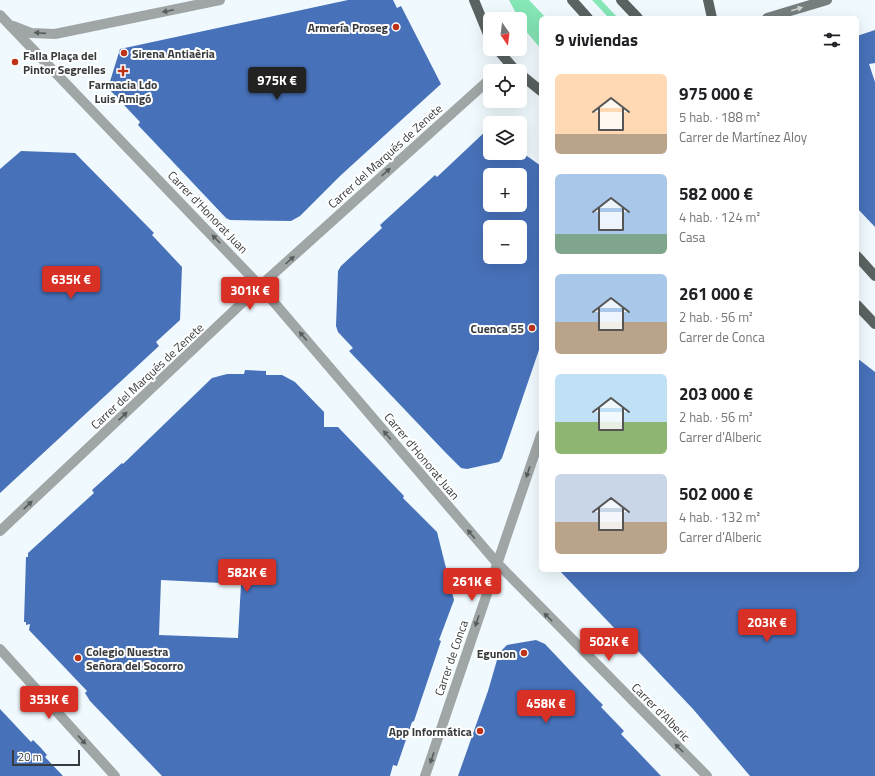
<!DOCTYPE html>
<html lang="es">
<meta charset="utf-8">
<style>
:root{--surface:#fff;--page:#f2f2f2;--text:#202124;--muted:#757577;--accent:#d93025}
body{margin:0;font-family:"Titillium Web",sans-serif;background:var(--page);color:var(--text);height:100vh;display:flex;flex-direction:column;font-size:15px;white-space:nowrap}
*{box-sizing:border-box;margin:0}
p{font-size:13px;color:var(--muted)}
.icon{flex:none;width:22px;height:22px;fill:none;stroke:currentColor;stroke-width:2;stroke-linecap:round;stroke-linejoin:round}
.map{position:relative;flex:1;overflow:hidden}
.sheet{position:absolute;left:539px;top:16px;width:320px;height:556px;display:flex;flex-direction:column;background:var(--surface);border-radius:6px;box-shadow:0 4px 16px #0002}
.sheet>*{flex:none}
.needle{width:26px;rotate:166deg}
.fabs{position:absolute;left:483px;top:12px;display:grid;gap:8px}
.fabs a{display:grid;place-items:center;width:44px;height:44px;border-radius:6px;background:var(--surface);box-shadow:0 4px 16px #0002;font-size:20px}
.scale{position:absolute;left:12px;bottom:10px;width:68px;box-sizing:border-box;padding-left:4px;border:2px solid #383c3e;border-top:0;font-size:11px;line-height:14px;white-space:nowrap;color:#383c3e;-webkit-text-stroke:3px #fff;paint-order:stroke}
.price{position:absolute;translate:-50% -34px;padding:0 9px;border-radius:4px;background:var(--accent);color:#fff;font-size:13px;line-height:26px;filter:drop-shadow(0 1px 2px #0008)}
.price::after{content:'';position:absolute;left:50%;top:24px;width:12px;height:9px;margin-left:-6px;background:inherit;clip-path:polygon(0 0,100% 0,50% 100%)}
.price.selected{background:#222;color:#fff}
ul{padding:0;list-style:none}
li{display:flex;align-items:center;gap:12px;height:100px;padding:0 16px}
li span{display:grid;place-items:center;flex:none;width:112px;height:80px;border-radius:6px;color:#555}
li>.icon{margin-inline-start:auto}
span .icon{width:48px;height:48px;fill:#fffc;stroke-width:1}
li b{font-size:17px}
h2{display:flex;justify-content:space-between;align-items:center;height:48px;padding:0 16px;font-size:17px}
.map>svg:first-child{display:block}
.green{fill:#85e6b6}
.building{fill:#4771b9;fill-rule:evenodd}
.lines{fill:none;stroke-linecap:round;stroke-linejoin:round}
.minor{stroke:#a0a5a5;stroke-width:10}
.tertiary{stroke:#a0a5a5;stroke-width:10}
.secondary{stroke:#777e7e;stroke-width:10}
.primary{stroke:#5a6362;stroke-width:10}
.oneway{fill:#cfd2d2}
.oneway2{fill:#575c5d}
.poi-dot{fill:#be3318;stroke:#fff;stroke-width:1.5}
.labels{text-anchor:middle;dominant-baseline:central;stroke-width:4;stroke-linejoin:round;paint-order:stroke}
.poi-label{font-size:12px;font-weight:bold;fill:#383c3e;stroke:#fff;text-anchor:end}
.street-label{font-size:12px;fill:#383c3e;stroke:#fff}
</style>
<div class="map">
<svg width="875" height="776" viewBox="0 0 875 776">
<rect width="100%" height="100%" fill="#eff9fe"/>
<g class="green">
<path d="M509,0H529L546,18H541V49L525,30Z"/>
<path d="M592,0H601L618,18H609Z"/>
</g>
<g class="building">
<path d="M348,0H393L397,8L401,6L441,84L340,176L300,216L291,221L230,220L226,218L138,125L140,122L108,88L120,49Z"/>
<path d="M875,30V63L869,64L875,82V227L857,208V36Z"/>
<path d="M488,129L490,130V153H520V151L541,166V344L502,458L499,462L467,469L461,468L445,452L349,351L353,348L338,332L336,326L338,271L341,266L382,228L380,225L435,175L437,177ZM490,175H520V205H490ZM490,227H520V257H490Z"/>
<path d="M21,151L75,153L154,233L152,235L182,267L180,320L156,342L159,346L0,493V169Z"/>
<path d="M857,358L875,372V776H750L693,709L620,632L619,633L559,570H857Z"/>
<path d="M245,370L266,371V375H282L295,382L324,412V427H338L404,496L403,498L437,532L454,600L439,640L441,641L414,721L412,722L397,766L393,765L390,776H162L90,701L85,693L87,691L29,630L30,624L26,625V622H24L26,557H28V553L94,493L92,490L122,463L123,464L212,378L227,374H244ZM161,580L241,584L238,638L159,635Z"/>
<path d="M536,640L545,644L595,697L603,705L601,707L624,731L621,734L661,776H458L488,691L499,653L507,645Z"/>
<path d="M0,709L31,742L33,740L41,748L47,755L45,757L63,776H0Z"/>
</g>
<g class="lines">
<g class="minor">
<path d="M0,15L260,286L497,563L707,776"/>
<path d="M13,26L31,33L55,34L220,0"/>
<path d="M501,71L510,65"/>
<path d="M0,531L260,286L490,79"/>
<path d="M0,649L115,776"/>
</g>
<path class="tertiary" d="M425,776L541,435"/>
<path class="secondary" d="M767,18L827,0"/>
<g class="primary">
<path d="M474,0L490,39"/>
<path d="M572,0L588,18"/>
<path d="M621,0L638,18"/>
<path d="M708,0L712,18"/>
<path d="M497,49L516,71"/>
<path d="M520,74L541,91"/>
<path d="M857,256L875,276"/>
<path d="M857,305L875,324"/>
</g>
</g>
<defs><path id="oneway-solid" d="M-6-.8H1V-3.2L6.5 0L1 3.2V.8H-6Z"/></defs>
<use class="oneway" href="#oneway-solid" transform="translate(797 9) rotate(-17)"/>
<g class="oneway2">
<use href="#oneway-solid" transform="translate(168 11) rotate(168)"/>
<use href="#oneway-solid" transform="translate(40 33) rotate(-176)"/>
<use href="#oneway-solid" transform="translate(386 172) rotate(-42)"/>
<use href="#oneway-solid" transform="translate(216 239) rotate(-134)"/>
<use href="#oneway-solid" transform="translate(290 260) rotate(-42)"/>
<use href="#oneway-solid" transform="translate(303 336) rotate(-130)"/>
<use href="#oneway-solid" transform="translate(123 416) rotate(-43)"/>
<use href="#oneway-solid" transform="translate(387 435) rotate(-130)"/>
<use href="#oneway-solid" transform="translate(528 472) rotate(109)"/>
<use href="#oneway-solid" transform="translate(28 505) rotate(-43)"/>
<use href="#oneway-solid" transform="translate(471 534) rotate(-130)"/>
<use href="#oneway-solid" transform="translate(548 617) rotate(-135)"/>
<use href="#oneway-solid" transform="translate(477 621) rotate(109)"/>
<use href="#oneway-solid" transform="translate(82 740) rotate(48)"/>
<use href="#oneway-solid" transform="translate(679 748) rotate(-135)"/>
<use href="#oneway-solid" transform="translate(432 758) rotate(109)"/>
</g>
<g class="poi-dot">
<circle cx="396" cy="27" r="4"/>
<circle cx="124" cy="53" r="4"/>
<circle cx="15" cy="62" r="4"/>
<path d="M121 65h4v4h4v4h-4v4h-4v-4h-4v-4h4z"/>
<circle cx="532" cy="328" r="4"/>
<circle cx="524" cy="653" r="4"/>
<circle cx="78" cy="658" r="4"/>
<circle cx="480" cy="731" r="4"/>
</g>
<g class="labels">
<g class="poi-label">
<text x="388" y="27">Armería Proseg</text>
<text x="132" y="53" text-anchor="start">Sirena Antiaèria</text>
<text x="23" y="55" text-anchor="start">Falla Plaça del<tspan x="23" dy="14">Pintor Segrelles</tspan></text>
<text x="123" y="84" text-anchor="middle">Farmacia Ldo<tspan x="123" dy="14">Luis Amigó</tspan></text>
<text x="524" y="328">Cuenca 55</text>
<text x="86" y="651" text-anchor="start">Colegio Nuestra<tspan x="86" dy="14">Señora del Socorro</tspan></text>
<text x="516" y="653">Egunon</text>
<text x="472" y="731">App Informática</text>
</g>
<g class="street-label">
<text transform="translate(385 156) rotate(-42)">Carrer del Marqués de Zenete</text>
<text transform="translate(208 212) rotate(46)">Carrer d'Honorat Juan</text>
<text transform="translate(147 376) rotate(-43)">Carrer del Marqués de Zenete</text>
<text transform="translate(422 456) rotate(50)">Carrer d'Honorat Juan</text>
<text transform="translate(451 658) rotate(-71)">Carrer de Conca</text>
<text transform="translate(661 712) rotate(45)">Carrer d'Alberic</text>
</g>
</g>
</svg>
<div class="fabs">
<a><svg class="needle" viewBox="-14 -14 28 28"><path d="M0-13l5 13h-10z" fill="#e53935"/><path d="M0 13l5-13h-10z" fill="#757577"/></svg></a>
<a><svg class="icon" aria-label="locate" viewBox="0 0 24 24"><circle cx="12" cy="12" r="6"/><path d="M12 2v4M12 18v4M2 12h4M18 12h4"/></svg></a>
<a><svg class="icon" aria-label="layers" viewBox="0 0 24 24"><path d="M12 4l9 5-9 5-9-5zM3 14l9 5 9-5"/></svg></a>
<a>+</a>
<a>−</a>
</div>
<div class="scale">20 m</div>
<b class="price selected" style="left:277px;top:101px">975K €</b>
<b class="price" style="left:71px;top:300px">635K €</b>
<b class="price" style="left:250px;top:311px">301K €</b>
<b class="price" style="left:247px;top:593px">582K €</b>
<b class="price" style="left:472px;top:602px">261K €</b>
<b class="price" style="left:767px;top:643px">203K €</b>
<b class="price" style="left:609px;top:662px">502K €</b>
<b class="price" style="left:49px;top:720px">353K €</b>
<b class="price" style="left:546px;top:724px">458K €</b>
<section class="sheet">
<h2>9 viviendas<svg class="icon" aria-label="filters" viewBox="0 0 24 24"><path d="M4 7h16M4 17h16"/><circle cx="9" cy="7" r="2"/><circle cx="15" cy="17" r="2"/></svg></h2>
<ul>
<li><span style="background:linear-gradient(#ffd9b3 75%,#b9a48a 0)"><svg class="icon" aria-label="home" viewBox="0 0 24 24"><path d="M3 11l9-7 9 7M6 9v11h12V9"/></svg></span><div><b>975 000 €</b><p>5 hab. · 188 m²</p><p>Carrer de Martínez Aloy</p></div></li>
<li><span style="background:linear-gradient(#a9c7e8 75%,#7fa58c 0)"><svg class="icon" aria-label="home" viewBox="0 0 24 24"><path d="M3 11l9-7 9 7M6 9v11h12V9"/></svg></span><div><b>582 000 €</b><p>4 hab. · 124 m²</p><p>Casa</p></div></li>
<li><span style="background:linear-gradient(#a9c7e8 60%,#b9a48a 0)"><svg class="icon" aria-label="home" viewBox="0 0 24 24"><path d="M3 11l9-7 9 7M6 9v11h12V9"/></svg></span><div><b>261 000 €</b><p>2 hab. · 56 m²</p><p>Carrer de Conca</p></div></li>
<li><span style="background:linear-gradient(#bfe0f5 60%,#8fb573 0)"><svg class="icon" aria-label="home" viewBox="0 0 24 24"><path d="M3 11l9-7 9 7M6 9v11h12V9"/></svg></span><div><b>203 000 €</b><p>2 hab. · 56 m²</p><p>Carrer d'Alberic</p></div></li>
<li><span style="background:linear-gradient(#c9d6e8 60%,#b9a48a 0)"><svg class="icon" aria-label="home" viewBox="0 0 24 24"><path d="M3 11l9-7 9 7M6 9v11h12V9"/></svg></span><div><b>502 000 €</b><p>4 hab. · 132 m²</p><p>Carrer d'Alberic</p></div></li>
</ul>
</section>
</div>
